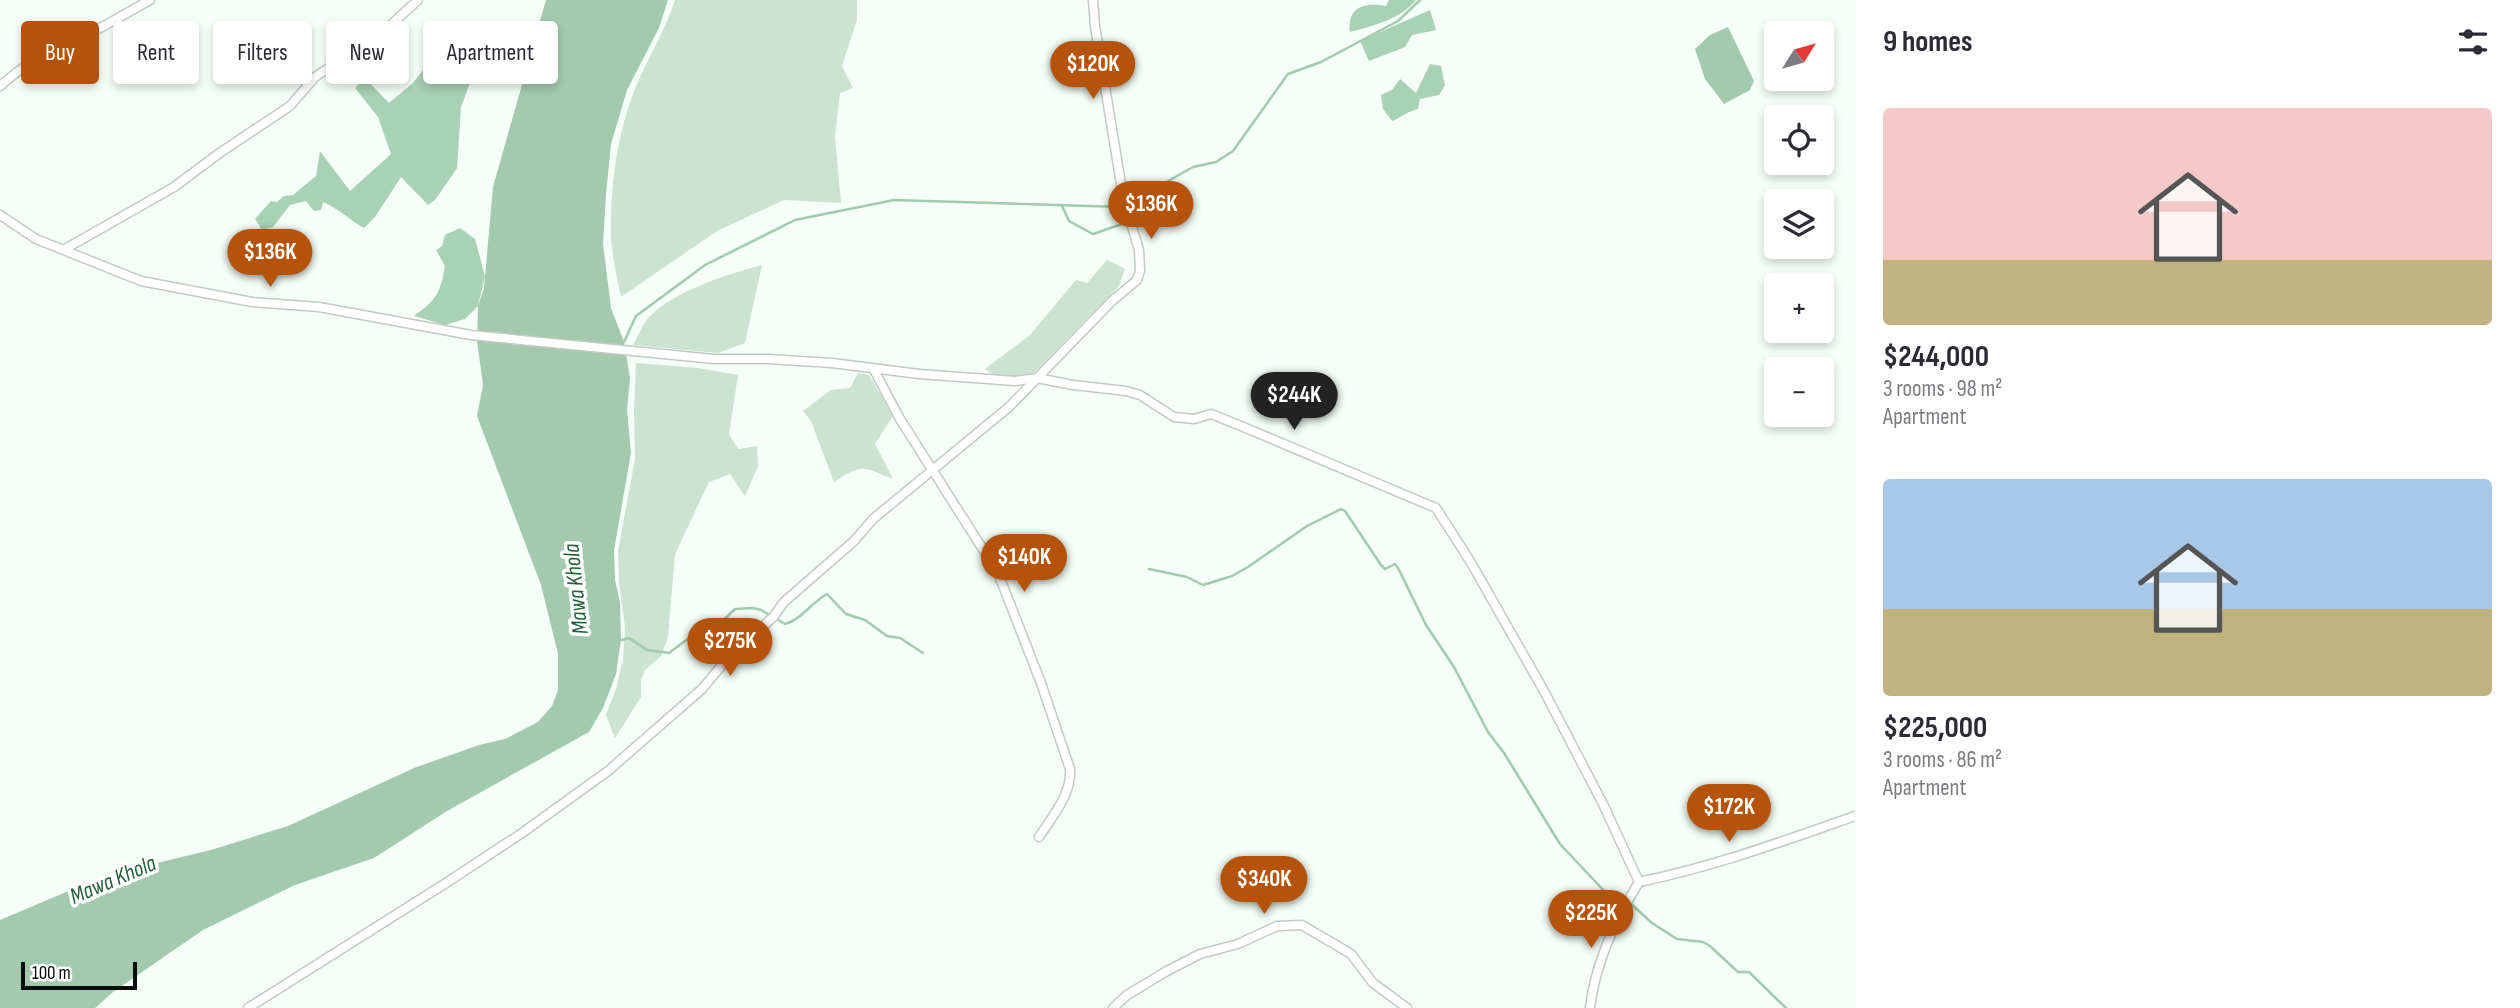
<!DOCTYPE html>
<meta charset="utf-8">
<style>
:root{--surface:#fff;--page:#f7f7f7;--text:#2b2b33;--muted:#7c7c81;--accent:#b45309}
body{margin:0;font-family:"Sofia Sans Condensed",sans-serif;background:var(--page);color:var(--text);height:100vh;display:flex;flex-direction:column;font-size:26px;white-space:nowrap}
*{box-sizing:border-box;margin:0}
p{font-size:23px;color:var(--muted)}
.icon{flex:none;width:38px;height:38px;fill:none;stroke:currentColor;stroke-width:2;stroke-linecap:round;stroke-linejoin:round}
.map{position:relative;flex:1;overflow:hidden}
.sheet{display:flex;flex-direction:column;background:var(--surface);width:665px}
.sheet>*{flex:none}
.hud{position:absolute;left:21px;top:21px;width:665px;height:63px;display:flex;gap:14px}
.needle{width:46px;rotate:53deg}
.buttons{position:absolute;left:1764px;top:21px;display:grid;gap:14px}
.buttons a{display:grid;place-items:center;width:70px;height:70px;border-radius:7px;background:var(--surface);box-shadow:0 4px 10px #0003;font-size:35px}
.scale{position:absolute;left:21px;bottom:18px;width:116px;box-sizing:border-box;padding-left:7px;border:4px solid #0a0d0b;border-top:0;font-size:19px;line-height:24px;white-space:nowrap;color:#0a0d0b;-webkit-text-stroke:5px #fff;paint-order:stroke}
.price{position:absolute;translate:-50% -60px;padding:0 16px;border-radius:24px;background:var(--accent);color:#fff;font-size:23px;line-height:46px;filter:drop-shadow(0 2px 4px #0008)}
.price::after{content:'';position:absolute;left:50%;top:42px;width:21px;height:16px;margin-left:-10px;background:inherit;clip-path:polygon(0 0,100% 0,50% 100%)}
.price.current{background:#222;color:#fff}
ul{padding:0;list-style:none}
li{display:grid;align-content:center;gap:14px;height:371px;padding:0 28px}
li span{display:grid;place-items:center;height:217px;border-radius:7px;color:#555}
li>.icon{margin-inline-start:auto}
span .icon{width:126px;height:126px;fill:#fffc;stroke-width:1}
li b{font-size:30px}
h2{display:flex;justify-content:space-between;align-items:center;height:84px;padding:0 28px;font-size:30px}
.pill{padding:0 24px;border-radius:7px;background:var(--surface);box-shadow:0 4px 10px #0003;font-size:24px;line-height:63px}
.pill.current{background:var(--accent);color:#fff}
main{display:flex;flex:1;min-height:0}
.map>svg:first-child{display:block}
.green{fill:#cbe3d0}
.forest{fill:#a9d1b3}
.water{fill:#a3caad}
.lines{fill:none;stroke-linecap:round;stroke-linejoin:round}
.stream{stroke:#a3caad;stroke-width:2.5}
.minor-casing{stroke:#c2cac3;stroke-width:11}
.minor{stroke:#fff;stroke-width:8}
.labels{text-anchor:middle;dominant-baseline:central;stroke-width:7;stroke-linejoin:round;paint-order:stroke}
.water-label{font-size:23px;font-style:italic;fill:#256039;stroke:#fff}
</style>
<main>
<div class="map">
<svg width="1855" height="1008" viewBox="0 0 1855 1008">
<rect width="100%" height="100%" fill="#f5fef7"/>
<g class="green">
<path d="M675,0H857V20L842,66L853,88L840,93L835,136L841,203L784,200L717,231L621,297C617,277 612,257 611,238C610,186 617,132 637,84C650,55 665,30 675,0Z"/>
<path d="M1107,260L1125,269L1119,286L1030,377L994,376L985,369L1030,335L1076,280L1087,283Z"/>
<path d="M762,265L745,343L718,353L633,345C638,336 643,324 649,317C674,291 728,274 762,265Z"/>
<path d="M636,363L698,368L738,375L729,434L738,449L757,446L758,466L745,496L730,474L709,482L675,554L668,637L661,656L645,670L641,680V697L615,738L606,715L616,689L623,659L625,627L619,583L618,551L635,459L634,412Z"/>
<path d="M858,373L869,375L893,416L875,444L893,479C862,467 863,463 834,482L811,421L803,411L831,390L850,388Z"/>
</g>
<g class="forest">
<path d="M1389,0H1416C1401,19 1372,26 1350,32C1347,6 1365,2 1386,6Z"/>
<path d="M1430,10L1436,30L1412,35L1405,47L1369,61L1360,41Z"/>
<path d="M436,53L474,72L461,107L457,168L435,200L428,205L401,177L375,217L364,228C349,220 338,208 323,202L321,210L314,211L306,201L290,205L273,227L262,230L255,219L271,201L277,202L284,196L293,195L316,176L320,151L350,191L391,154L378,117L355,88L365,78L389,103L413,83Z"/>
<path d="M1430,64L1441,66L1445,85L1439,95L1420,99L1418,109C1408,111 1402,117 1392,121L1383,109L1381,95L1392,90L1400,79L1416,93Z"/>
<path d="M460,228L475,239L485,276L478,306L465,319L445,325L414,316C436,300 440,294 445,266L436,250L442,246L445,235Z"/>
</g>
<g class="water">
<path d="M546,0H668L659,28L627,90L611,144L606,194L603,244L611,308L624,342L630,378L627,410L631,453L614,550L615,580L620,602L621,640L616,674L603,708L589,732L447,811L374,858L295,885L203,930L113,992L95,1008H0V920L85,884L136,868L211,850L288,826L414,768L479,745L505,739L538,722L552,706L558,690V654L541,585L477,416L483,385L477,341L478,306L484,288L493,187Z"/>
<path d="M1728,27L1754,81L1750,90L1724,104L1705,79L1695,49L1710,35Z"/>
</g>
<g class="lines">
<g class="stream">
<path d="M1062,206L1069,221L1093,234L1122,224L1127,217"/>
<path d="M1131,212L1139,196"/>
<path d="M624,342L636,316L705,265L795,220L894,200L1122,207L1193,167L1216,162L1233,151L1288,74L1321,62L1398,21L1420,0"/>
<path d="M1149,569L1187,577L1203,585L1232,576L1248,567L1307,526L1341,509L1345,511L1381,565L1385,569L1395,564L1398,568L1426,625L1454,667L1488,732L1504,753L1560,844L1606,893L1624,901"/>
<path d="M618,641L629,638L647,650L669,653L689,638L704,634L717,626L735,609L753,608L761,610L785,624C801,620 812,602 827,594L846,614L865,620L887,636L900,638L923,653"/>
<path d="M1630,903L1652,923L1677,939L1703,942L1710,946L1738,972H1749L1786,1008"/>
</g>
<g class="minor-casing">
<g id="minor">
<path d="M0,86L17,72L50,51L104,26L150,0"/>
<path d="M0,215L36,239L141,281L252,302L319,307L471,335L714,359H768L832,363L919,374L1015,381L1037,378L1073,385L1126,391L1140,395L1174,417L1194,419L1211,414L1241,426L1436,508L1470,561L1544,691L1603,804L1639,882"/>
<path d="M65,249L174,187L221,152L290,106L315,77L384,31L418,0"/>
<path d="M873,368L900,419L998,573L1041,683L1070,769C1072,794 1052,817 1039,837"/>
<path d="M248,1008L446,883L522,833L608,771L702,689L722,665L774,616L784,602L854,541L873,519L1009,407L1112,301L1137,280L1140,271L1139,250L1123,196L1095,26L1093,0"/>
<path d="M1113,1008L1127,995L1167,971L1200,954L1238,944L1277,926L1302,925L1351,954L1373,983L1407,1008"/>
<path d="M1590,1008C1595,964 1616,919 1639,882C1713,867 1784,841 1855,816"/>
</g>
</g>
<use href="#minor" class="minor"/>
</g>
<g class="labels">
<g class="water-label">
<text transform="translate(576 589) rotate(-96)">Mawa Khola</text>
<text transform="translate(113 880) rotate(-23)">Mawa Khola</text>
</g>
</g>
</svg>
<div class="buttons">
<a><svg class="needle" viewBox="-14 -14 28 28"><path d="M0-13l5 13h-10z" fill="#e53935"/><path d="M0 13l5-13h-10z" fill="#7c7c81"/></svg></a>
<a><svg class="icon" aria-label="locate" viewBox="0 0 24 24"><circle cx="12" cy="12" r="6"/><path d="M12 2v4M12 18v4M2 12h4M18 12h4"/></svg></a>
<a><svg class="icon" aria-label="layers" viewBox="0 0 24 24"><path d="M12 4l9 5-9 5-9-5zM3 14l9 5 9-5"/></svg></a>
<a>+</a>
<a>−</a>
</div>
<div class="scale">100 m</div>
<b class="price" style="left:1093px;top:101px">$120K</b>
<b class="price" style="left:1151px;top:241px">$136K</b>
<b class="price" style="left:270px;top:289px">$136K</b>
<b class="price current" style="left:1294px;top:432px">$244K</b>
<b class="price" style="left:1024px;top:594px">$140K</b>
<b class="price" style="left:730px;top:678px">$275K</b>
<b class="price" style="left:1729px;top:844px">$172K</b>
<b class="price" style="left:1264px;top:916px">$340K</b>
<b class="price" style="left:1591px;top:950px">$225K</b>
<div class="hud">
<a class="pill current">Buy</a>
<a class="pill">Rent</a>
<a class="pill">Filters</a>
<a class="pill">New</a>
<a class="pill">Apartment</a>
</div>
</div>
<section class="sheet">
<h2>9 homes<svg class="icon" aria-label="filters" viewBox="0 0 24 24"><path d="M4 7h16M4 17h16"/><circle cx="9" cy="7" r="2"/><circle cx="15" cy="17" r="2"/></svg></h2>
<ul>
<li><span style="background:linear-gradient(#f6c9c9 70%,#c2b280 0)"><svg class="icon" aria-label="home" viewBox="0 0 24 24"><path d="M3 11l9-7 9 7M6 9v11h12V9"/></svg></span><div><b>$244,000</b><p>3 rooms · 98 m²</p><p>Apartment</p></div></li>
<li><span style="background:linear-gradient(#a9c7e8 60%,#c2b280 0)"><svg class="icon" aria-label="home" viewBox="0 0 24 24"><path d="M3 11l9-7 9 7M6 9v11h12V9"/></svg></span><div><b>$225,000</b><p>3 rooms · 86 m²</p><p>Apartment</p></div></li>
</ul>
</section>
</main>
